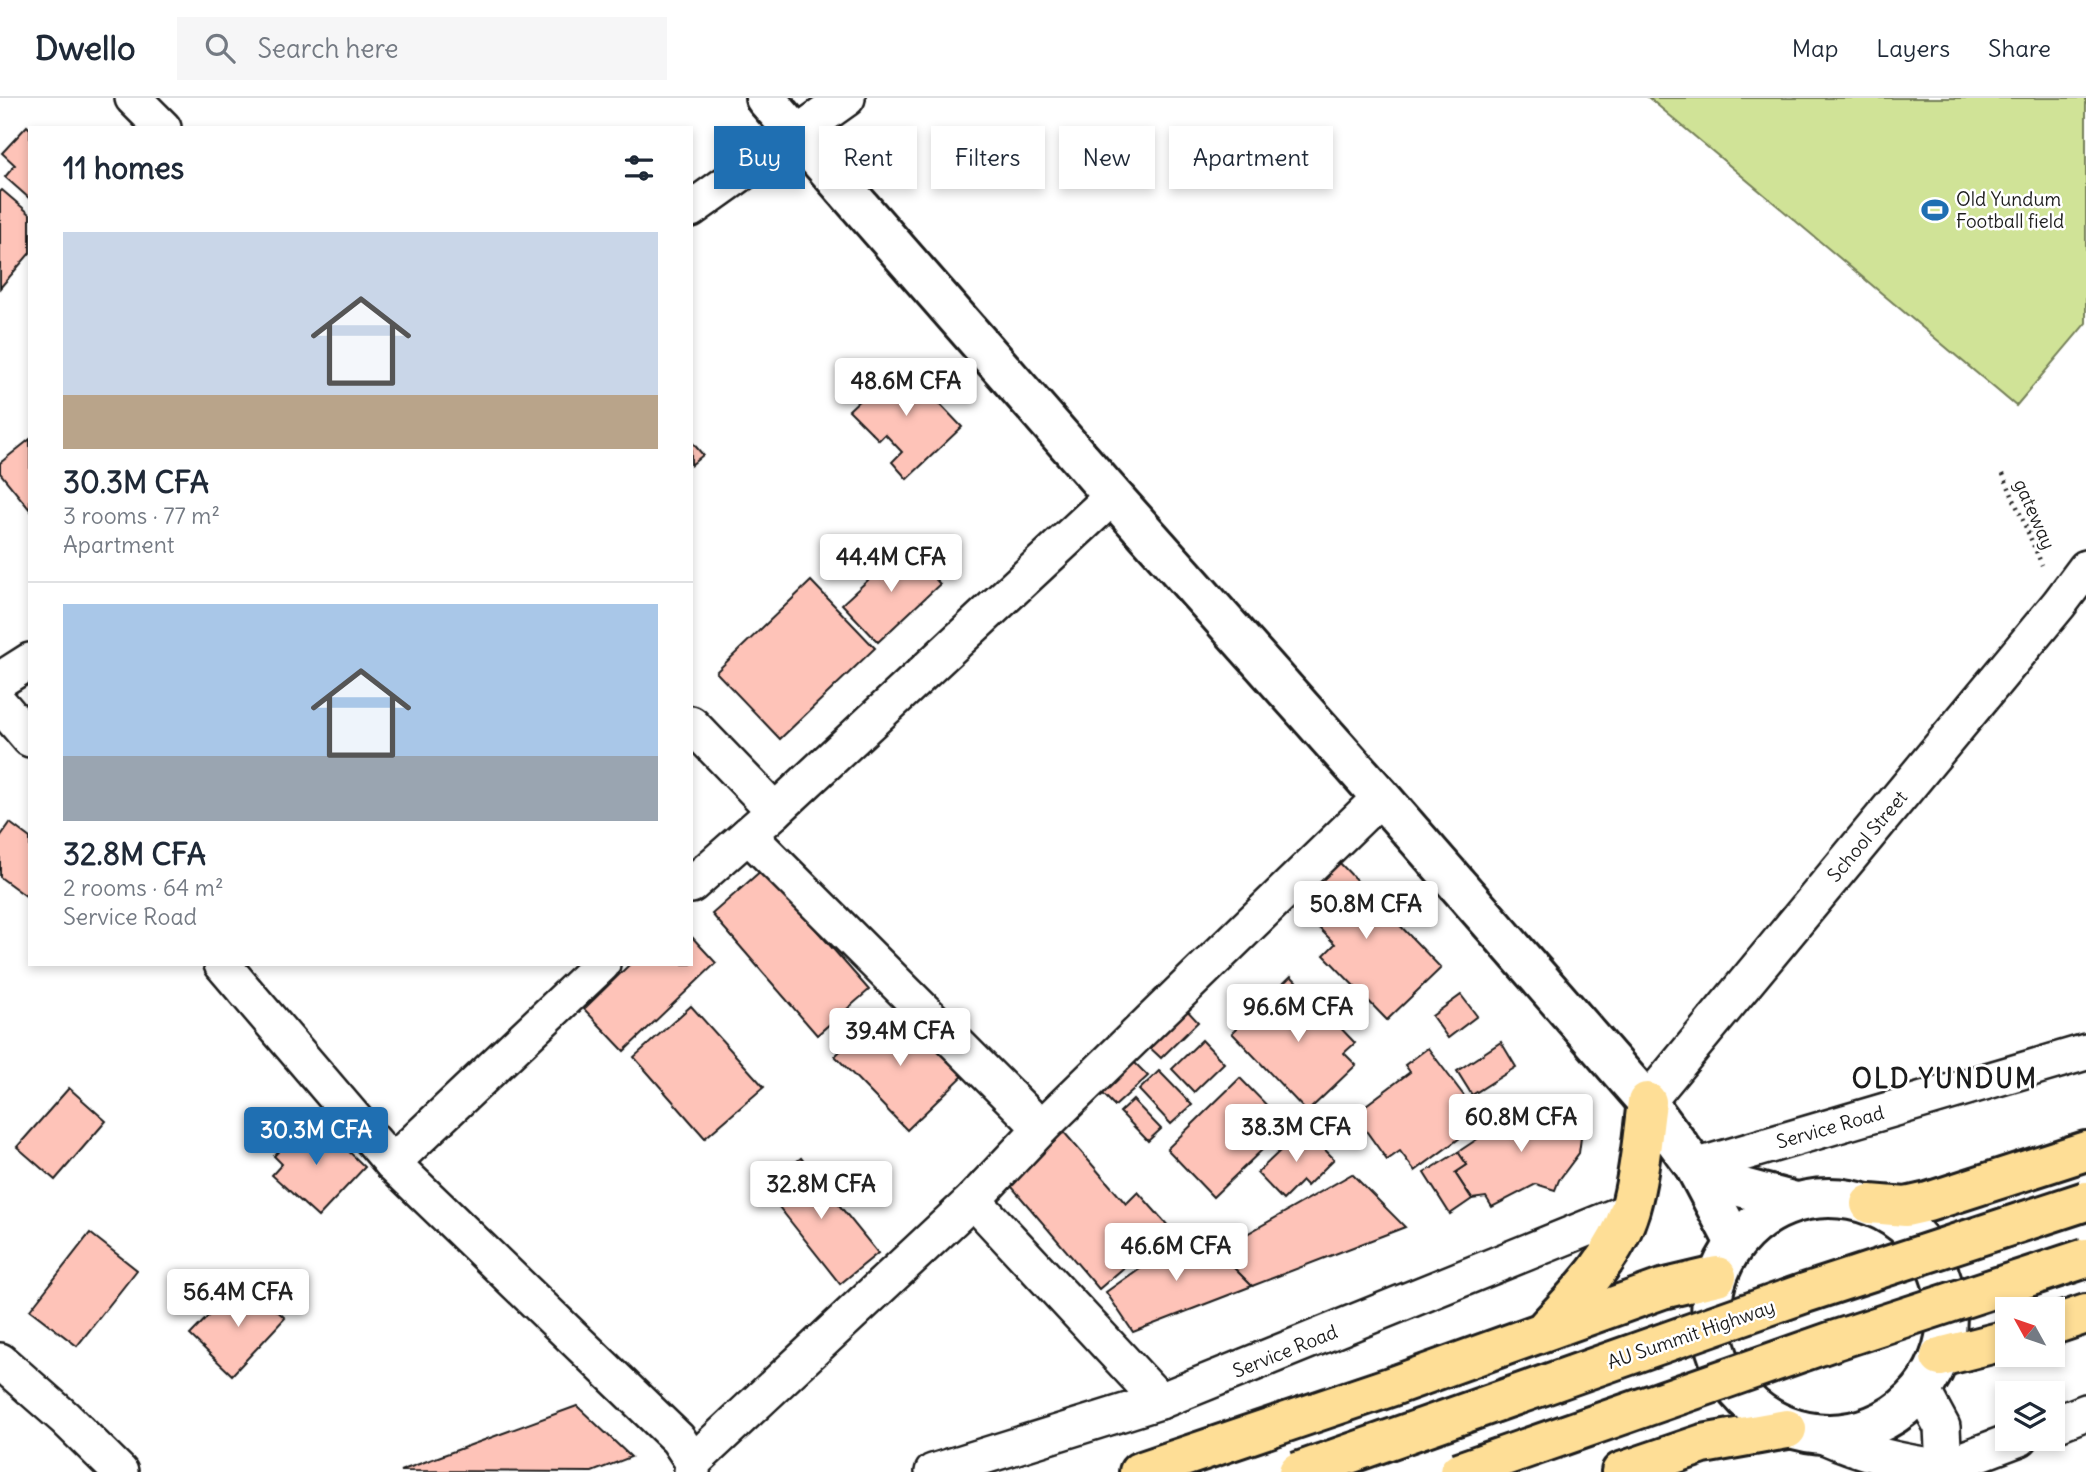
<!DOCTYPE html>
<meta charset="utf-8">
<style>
:root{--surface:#fff;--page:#f6f6f7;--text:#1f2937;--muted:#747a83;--line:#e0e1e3;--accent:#1f6fb2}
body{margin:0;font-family:Delius,sans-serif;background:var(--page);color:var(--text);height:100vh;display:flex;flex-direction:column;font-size:26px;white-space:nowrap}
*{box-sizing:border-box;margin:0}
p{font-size:23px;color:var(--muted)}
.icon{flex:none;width:38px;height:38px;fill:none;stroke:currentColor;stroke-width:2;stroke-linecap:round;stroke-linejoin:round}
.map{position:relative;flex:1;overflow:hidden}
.side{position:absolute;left:28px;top:28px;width:665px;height:840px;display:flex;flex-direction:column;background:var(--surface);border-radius:0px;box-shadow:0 4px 10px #0003}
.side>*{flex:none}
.top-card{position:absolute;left:714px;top:28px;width:665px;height:63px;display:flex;gap:14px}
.needle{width:46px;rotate:310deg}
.tools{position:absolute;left:1995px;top:1199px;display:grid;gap:14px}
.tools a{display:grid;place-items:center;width:70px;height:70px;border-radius:0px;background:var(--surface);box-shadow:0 4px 10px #0003;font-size:35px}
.price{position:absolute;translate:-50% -60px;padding:0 16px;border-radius:7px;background:#fff;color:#222;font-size:23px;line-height:46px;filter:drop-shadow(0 2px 4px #0008)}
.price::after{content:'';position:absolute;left:50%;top:42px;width:21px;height:16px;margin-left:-10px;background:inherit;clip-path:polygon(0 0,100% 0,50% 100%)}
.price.current{background:var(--accent);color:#fff}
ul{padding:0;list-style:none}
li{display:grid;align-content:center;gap:14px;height:371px;padding:0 35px}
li+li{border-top:2px solid var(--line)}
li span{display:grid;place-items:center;height:217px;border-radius:0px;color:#555}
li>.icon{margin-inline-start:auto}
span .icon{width:126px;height:126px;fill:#fffc;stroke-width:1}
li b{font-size:30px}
h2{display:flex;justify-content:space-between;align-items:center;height:84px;padding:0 35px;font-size:30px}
.tag{padding:0 24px;border-radius:0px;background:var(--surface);box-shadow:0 4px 10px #0003;font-size:24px;line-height:63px}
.tag.current{background:var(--accent);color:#fff}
header{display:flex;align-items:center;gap:42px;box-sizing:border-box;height:98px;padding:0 35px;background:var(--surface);border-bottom:2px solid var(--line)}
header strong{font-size:33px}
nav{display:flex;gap:38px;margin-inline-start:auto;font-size:24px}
.search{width:490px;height:63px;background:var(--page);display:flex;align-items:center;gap:18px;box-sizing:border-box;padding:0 24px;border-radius:0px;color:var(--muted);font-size:26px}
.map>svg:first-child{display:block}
.park{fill:#d0e397;stroke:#76805a;stroke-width:2}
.building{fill:#fec3b8;stroke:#1c1c1c;stroke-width:2}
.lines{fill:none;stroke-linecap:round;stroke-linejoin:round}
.street-casing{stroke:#1c1c1c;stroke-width:40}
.secondary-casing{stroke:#1c1c1c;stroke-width:44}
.primary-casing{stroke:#1c1c1c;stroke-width:44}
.path{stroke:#1c1c1c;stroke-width:4.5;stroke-dasharray:2 5;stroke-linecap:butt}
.street{stroke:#fff;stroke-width:35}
.secondary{stroke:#fff;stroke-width:38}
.primary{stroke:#fede96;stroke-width:38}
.primary-bridge-casing{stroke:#1c1c1c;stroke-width:44;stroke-linecap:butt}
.primary-bridge{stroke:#fede96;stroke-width:38}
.labels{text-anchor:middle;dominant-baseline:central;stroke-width:5;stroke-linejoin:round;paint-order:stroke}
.poi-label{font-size:19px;fill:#1c1c1c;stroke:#fff;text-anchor:start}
.street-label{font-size:19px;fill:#1c1c1c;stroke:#fff}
.district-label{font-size:26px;font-weight:bold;letter-spacing:2px;fill:#1c1c1c;stroke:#fff}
</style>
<header>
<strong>Dwello</strong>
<div class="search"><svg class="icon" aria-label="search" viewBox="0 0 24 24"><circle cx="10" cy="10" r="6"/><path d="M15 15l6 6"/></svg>Search here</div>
<nav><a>Map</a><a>Layers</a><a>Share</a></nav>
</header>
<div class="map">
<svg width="2086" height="1374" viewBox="0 0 2086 1374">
<rect width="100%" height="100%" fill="#fff"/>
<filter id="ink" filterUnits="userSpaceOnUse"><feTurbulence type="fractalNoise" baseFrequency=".0143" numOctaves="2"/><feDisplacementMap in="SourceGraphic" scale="14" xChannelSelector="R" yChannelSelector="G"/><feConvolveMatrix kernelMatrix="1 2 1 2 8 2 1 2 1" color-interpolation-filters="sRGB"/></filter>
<g filter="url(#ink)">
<path class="park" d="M1649,0H2086V225L2016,308Z"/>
<g class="building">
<path d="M27,28L30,31V101L5,79L15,67L2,55Z"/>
<path d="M2,92L30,116V155L0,190V94Z"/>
<path d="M900,264L962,329L907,381L892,364L902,354L885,336L879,342L849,312Z"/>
<path d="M30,341V412L0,375V365Z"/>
<path d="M691,343L703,357L691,367Z"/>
<path d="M905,448L940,486L878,544L842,506Z"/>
<path d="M811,483L875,550L780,641L716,574Z"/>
<path d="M10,725L30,740V801L0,779V739Z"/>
<path d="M1337,762L1441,870L1387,922L1324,857L1335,846L1293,804Z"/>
<path d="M763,771L869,892L817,937L712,816Z"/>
<path d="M691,838L716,865L624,953L584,911L630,866H691Z"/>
<path d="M1291,878L1355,945L1344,955L1356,967L1307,1014L1232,935Z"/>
<path d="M1461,897L1477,918L1448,940L1432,918Z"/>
<path d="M691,908L764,989L705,1040L634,959Z"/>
<path d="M1184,909L1198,924L1161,960L1146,946Z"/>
<path d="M881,914L900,934L913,922L965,976L907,1032L835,958Z"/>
<path d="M1202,942L1224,965L1194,994L1172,971Z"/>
<path d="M1501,944L1516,969L1472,997L1457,973Z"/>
<path d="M1428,950L1483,1023L1415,1073L1400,1053L1387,1062L1354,1016L1410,974L1405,967Z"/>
<path d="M1133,963L1148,978L1115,1008L1101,994Z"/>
<path d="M1159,973L1192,1007L1171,1026L1139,992Z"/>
<path d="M1240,980L1287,1028L1213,1099L1167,1051Z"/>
<path d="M69,990L106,1023L55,1082L17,1049Z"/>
<path d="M1556,1000L1573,1018L1580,1031L1581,1040L1579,1055L1559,1082L1555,1092L1536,1086L1492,1109L1486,1099L1472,1101L1455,1075L1467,1067L1458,1054L1528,1007L1534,1015Z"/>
<path d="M1133,1002L1161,1031L1148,1043L1120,1014Z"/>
<path d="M312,1018L365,1069L318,1119L272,1077L282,1066L274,1058Z"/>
<path d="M1304,1030L1334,1061L1307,1088L1302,1083L1283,1102L1257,1075Z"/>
<path d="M1063,1033L1126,1106L1138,1094L1170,1130L1099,1191L1006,1082Z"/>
<path d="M1458,1054L1467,1067L1455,1075L1472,1101L1450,1116L1424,1075Z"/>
<path d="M801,1060L878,1155L840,1186L764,1090Z"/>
<path d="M1352,1076L1405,1129L1252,1188L1217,1153Z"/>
<path d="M1195,1131L1252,1188L1133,1234L1106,1194Z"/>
<path d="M90,1135L137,1172L77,1248L30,1212Z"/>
<path d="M248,1186L285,1220L232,1277L190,1237L220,1206L225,1211Z"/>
<path d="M577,1308L631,1359L592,1374L400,1373Z"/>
</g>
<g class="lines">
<g class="street-casing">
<g id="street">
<path d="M133,0L163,30"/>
<path d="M691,111L847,0"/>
<path d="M0,582L30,563"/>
<path d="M0,606L30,641"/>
<path d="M691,626L775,713"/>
<path d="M748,737L1041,1030"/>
<path d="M691,787L775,713L1113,398"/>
<path d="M222,866L392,1065L678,1341L693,1364"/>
<path d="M1647,1004L2059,506L2086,470"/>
<path d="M392,1065L602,866"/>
<path d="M1695,1069L2086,954"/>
<path d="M973,1102L1160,1303"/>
<path d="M0,1263L65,1320L120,1374"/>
<path d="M1922,1292L1942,1329L1944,1370"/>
<path d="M2053,1327L2086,1314"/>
<path d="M1824,1338C1865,1356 1899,1364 1944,1370L1948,1374"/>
<path d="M692,1374L693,1364L973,1102L1041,1030L1381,699"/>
<path d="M933,1374L1160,1303L1629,1113"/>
<path d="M1930,1374L2020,1340"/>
</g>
</g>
<g class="secondary-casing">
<g id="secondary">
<path d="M765,0L1113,398L1381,699L1647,1004L1695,1069L1735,1145"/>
<path d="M1695,1069L1732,1087L1796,1104"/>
<circle cx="1829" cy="1218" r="118"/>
</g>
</g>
<g class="primary-casing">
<g id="primary">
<path d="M1870,1106L1906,1109L1928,1104L2086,1053"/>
<path d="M2053,1227L2086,1216"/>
<path d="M1547,1229C1579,1195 1616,1158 1630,1111C1640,1076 1642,1040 1647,1004"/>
<path d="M1940,1259L2007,1242"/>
<path d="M1139,1374L1390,1289L1662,1191L1717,1178"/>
<path d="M1621,1374L1703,1346L1787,1331"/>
</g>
</g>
<path class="path" d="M2003,376L2042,467"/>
<use href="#street" class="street"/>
<use href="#secondary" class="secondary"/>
<use href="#primary" class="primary"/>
<g class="primary-bridge-casing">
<g id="primary-bridge">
<path d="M1298,1374L1805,1195L2086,1103"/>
<path d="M1459,1374L1833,1243L2086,1160"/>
</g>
</g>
<use href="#primary-bridge" class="primary-bridge"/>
</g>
</g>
<defs>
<g id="stadium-bare" transform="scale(2.1)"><path d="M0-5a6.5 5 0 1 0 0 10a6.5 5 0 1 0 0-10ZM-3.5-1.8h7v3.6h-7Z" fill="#1f6fb2" stroke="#fff" stroke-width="2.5" paint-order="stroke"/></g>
</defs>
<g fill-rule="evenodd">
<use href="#stadium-bare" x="1935" y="112"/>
</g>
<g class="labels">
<g class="poi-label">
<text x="1956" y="101">Old Yundum<tspan x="1956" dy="22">Football field</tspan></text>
</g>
<g class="street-label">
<text transform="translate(2035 416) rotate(66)">gateway</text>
<text transform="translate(1867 738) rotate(-50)">School Street</text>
<text transform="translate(1830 1029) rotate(-16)">Service Road</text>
<text transform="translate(1691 1236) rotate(-19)">AU Summit Highway</text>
<text transform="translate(1285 1253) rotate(-22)">Service Road</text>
</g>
<g class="district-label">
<text x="1945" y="980">OLD YUNDUM</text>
</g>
</g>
</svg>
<div class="tools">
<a><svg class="needle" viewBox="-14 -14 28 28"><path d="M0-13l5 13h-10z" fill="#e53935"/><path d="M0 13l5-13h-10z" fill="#747a83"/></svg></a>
<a><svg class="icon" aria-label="layers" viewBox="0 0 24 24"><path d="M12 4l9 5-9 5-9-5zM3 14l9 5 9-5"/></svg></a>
</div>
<b class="price" style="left:906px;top:320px">48.6M CFA</b>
<b class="price" style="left:891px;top:496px">44.4M CFA</b>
<b class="price" style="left:1366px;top:843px">50.8M CFA</b>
<b class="price" style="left:1298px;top:946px">96.6M CFA</b>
<b class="price" style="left:900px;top:970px">39.4M CFA</b>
<b class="price" style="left:1521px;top:1056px">60.8M CFA</b>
<b class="price" style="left:1296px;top:1066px">38.3M CFA</b>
<b class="price current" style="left:316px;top:1069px">30.3M CFA</b>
<b class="price" style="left:821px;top:1123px">32.8M CFA</b>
<b class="price" style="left:1176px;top:1185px">46.6M CFA</b>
<b class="price" style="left:238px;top:1231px">56.4M CFA</b>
<div class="top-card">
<a class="tag current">Buy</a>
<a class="tag">Rent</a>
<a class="tag">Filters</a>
<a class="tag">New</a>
<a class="tag">Apartment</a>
</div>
<section class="side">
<h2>11 homes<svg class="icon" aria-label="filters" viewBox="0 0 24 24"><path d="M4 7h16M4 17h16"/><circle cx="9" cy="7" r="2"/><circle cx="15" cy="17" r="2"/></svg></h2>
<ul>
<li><span style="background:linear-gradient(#c9d6e8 75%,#b9a48a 0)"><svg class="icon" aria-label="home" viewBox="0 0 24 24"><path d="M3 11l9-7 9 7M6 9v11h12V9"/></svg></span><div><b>30.3M CFA</b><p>3 rooms · 77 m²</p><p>Apartment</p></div></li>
<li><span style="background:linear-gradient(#a9c7e8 70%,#9aa5b1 0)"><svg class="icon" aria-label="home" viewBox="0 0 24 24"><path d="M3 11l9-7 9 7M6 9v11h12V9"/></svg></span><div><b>32.8M CFA</b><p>2 rooms · 64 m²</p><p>Service Road</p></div></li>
</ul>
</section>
</div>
